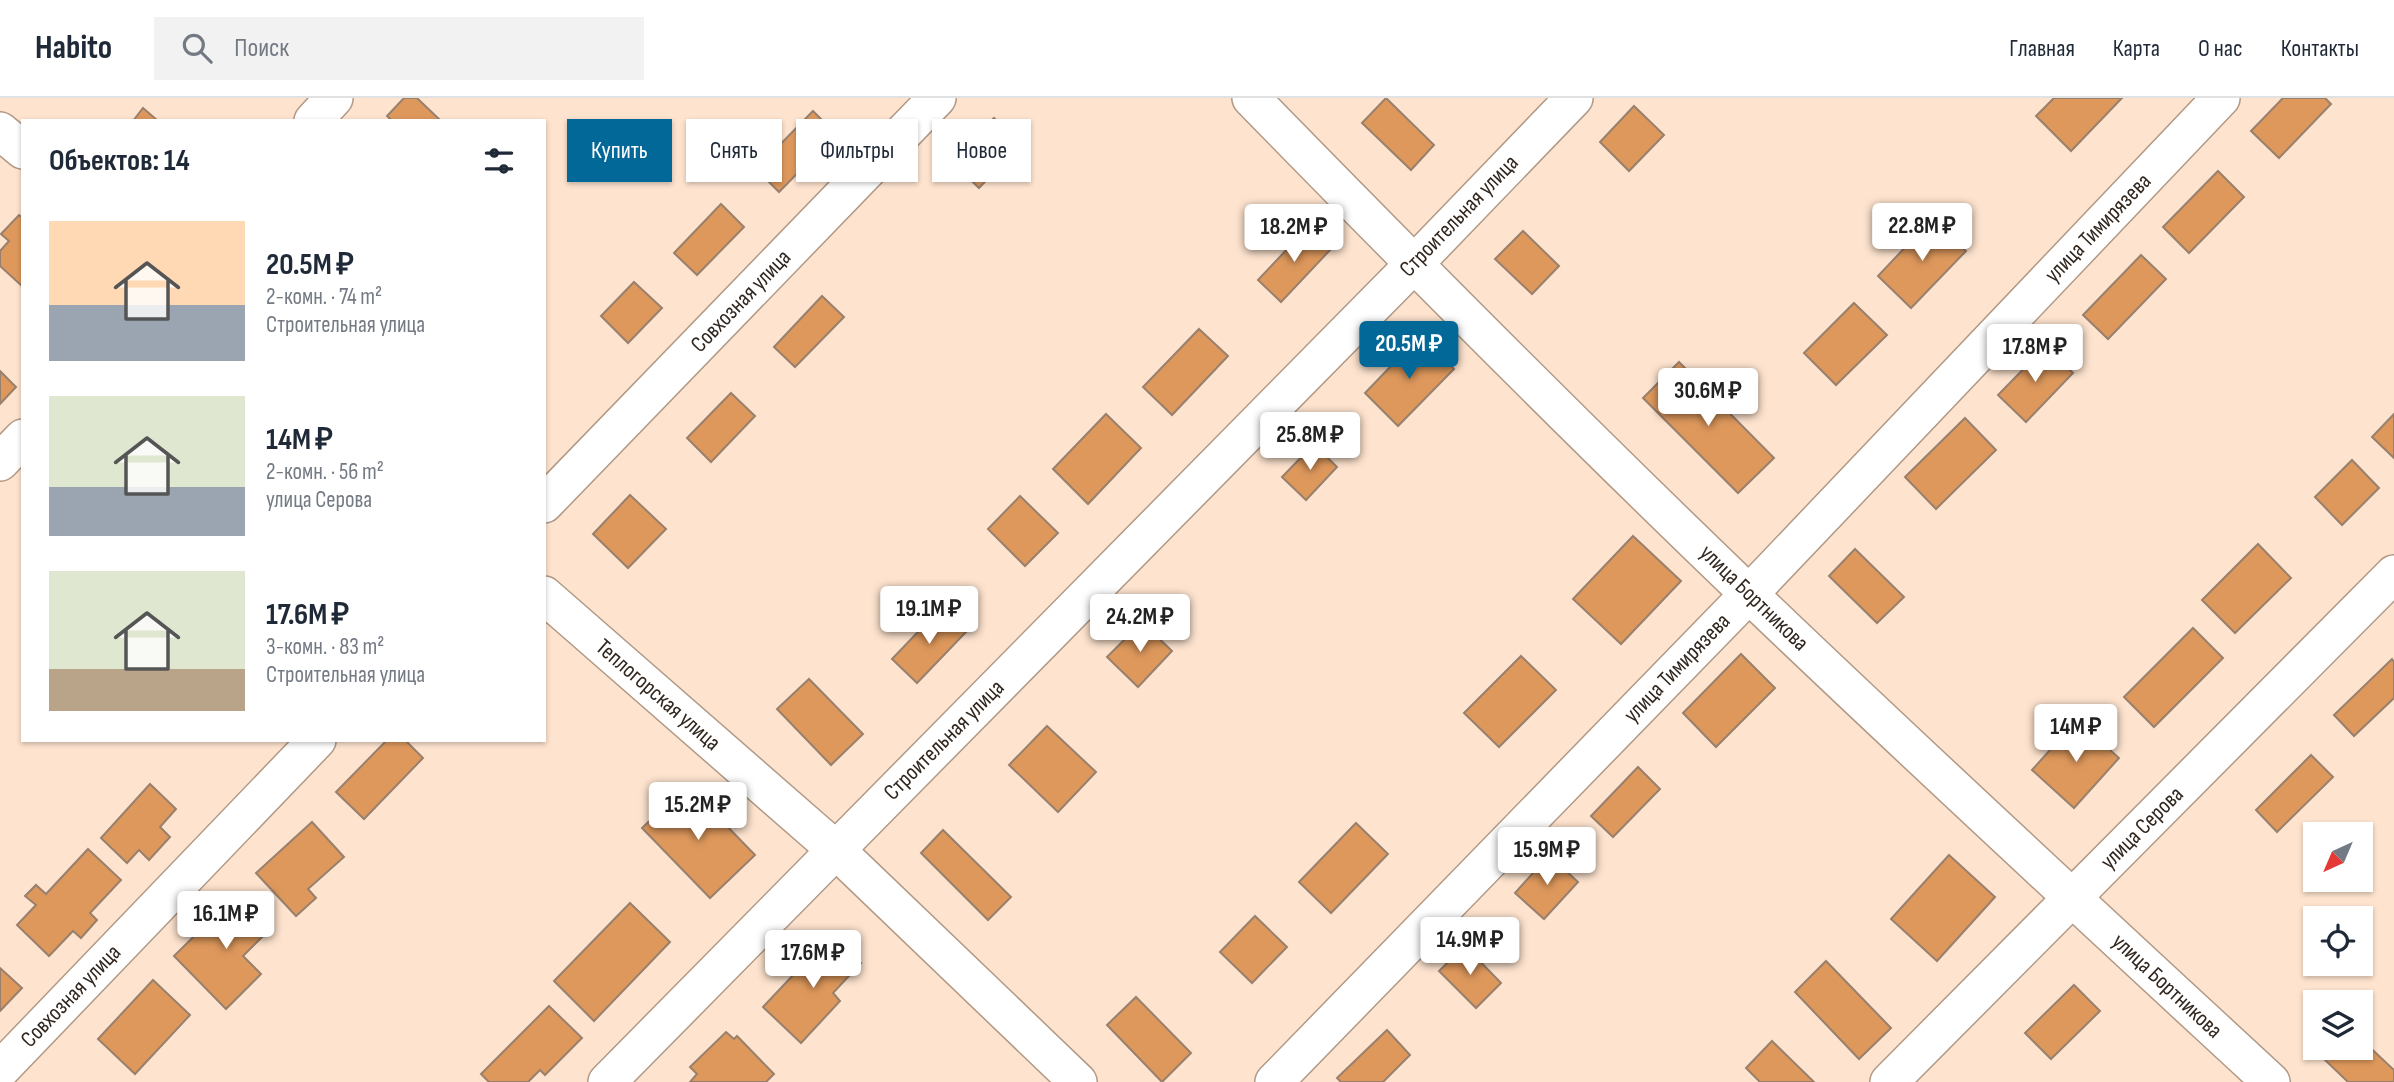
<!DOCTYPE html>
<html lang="ru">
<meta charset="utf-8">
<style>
:root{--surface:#fff;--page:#f2f2f3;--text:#1f2937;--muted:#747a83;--line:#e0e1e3;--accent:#026897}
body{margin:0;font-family:"Sofia Sans Condensed",sans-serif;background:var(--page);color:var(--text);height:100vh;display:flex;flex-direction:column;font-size:26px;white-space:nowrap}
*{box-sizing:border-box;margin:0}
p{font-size:23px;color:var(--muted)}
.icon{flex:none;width:38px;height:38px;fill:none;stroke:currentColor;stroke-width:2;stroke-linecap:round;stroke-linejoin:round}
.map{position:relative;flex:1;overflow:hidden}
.details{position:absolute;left:21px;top:21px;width:525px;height:623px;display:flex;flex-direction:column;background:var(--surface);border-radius:0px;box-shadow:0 2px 5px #0004}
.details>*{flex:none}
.guide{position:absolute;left:567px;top:21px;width:665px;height:63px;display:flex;gap:14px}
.needle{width:46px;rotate:224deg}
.buttons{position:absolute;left:2303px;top:724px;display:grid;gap:14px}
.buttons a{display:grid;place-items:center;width:70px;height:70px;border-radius:0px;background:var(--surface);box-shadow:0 2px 5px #0004;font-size:35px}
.price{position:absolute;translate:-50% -60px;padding:0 16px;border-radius:7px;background:#fff;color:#222;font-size:23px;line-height:46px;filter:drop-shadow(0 2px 4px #0008)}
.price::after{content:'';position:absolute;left:50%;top:42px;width:21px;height:16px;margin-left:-10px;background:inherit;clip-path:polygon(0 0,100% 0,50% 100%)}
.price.current{background:var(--accent);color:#fff}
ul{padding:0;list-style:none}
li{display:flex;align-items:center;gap:21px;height:175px;padding:0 28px}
li span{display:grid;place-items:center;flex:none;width:196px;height:140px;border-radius:0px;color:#555}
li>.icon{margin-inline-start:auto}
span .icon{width:84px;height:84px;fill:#fffc;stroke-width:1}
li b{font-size:30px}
h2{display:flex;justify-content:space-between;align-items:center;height:84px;padding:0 28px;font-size:30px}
.pill{padding:0 24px;border-radius:0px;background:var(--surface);box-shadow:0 2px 5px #0004;font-size:24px;line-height:63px}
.pill.current{background:var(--accent);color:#fff}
header{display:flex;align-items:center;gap:42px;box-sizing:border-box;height:98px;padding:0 35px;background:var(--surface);border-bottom:2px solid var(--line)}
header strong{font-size:33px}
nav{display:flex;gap:38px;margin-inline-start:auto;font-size:24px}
.search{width:490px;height:63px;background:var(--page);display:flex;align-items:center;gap:18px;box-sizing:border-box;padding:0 24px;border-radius:0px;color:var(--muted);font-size:26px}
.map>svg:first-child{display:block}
.building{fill:#de985c;stroke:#98806d;stroke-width:2}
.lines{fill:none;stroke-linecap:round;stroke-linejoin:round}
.minor-casing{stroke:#b19986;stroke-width:40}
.minor{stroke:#fff;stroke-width:37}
.labels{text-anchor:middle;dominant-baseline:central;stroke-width:5;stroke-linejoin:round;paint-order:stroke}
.street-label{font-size:23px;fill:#31271f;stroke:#fff}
</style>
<header>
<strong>Habito</strong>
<div class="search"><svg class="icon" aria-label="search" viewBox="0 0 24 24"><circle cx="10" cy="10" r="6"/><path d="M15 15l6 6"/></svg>Поиск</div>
<nav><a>Главная</a><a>Карта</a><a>О нас</a><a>Контакты</a></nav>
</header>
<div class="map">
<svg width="2394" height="984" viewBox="0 0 2394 984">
<rect width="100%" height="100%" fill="#fee4cf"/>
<g class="building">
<path d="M404,0H417L441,23H392L387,18Z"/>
<path d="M1386,0L1434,47L1411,72L1362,25Z"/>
<path d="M2054,0H2122L2071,53L2036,18Z"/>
<path d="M2283,0H2325L2331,6L2279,60L2251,33Z"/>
<path d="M1634,8L1664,37L1629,73L1600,44Z"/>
<path d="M143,10L158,23H133Z"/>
<path d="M813,13L836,36L779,94L756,71Z"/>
<path d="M994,20L1021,46L979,90L952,64Z"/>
<path d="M2218,73L2244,99L2189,155L2163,129Z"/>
<path d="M721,106L744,129L697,177L674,155Z"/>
<path d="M19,117L23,120V189L0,168V153L9,143L1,136Z"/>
<path d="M1932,121L1966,153L1911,210L1878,178Z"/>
<path d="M1308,129L1331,151L1281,204L1258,182Z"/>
<path d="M1523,133L1559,168L1532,196L1495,161Z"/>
<path d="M2141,157L2166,181L2108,241L2083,217Z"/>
<path d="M634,184L662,210L628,245L601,218Z"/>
<path d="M822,198L844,219L795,269L774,249Z"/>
<path d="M1854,205L1887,237L1836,287L1804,255Z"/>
<path d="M1199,231L1228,258L1172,317L1143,289Z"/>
<path d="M1420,238L1454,271L1398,328L1365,295Z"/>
<path d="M2045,249L2073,275L2026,324L1998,297Z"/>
<path d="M1679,264L1774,360L1738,395L1643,300Z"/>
<path d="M0,273L16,289L0,306Z"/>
<path d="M731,295L755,318L711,364L687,340Z"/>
<path d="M1106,316L1141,350L1088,406L1053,371Z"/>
<path d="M2394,316V360L2372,339Z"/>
<path d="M1965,320L1996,352L1936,411L1905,379Z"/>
<path d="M1314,346L1337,369L1306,402L1282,379Z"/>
<path d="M2352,362L2379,390L2342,427L2315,399Z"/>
<path d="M630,397L666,431L628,470L593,436Z"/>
<path d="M1020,398L1058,435L1025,468L988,431Z"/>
<path d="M1633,438L1681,483L1621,546L1573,501Z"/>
<path d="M2258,446L2291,480L2235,535L2202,502Z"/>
<path d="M1855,451L1904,499L1877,525L1829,478Z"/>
<path d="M941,510L966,534L917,585L892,561Z"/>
<path d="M1142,524L1172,553L1138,589L1107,559Z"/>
<path d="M2193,530L2223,560L2154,629L2124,599Z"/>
<path d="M1741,556L1775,590L1716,649L1683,615Z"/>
<path d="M1521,558L1556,592L1499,649L1464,615Z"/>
<path d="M2392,561L2394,564V600L2354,638L2334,617Z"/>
<path d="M809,581L863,636L831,667L777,611Z"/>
<path d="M2077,622L2119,660L2074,710L2032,672Z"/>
<path d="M1047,628L1096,674L1058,714L1009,667Z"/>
<path d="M387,642H405L423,660L364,721L336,694Z"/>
<path d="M2311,657L2333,679L2277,734L2256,712Z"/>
<path d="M1638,669L1660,691L1613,739L1591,718Z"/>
<path d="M150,686L176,711L160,729L170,739L149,762L139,752L127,765L101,740Z"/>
<path d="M687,687L755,757L710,800L642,730Z"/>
<path d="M312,724L344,759L308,791L316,800L296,818L256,775Z"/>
<path d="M1356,725L1388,756L1331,815L1299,784Z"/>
<path d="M943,732L1011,799L988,822L921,755Z"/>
<path d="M88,751L121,782L90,815L97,822L81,840L73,833L49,858L17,827L36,807L25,798L36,787L46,796Z"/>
<path d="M1549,757L1578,784L1544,821L1515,795Z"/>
<path d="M1949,757L1995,799L1937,863L1891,821Z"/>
<path d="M238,795L272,829L243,858L261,876L226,911L174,858Z"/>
<path d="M630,805L670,844L594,923L554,883Z"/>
<path d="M1255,818L1287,849L1252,885L1220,854Z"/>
<path d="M831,837L861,865L833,895L840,903L801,945L763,909Z"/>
<path d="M1465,848L1501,885L1476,910L1439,873Z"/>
<path d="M1826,863L1891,930L1859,961L1795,894Z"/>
<path d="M0,870L22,890L0,913Z"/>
<path d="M153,882L190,917L135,976L98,941Z"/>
<path d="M2074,887L2100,913L2051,961L2025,935Z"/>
<path d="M1136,899L1191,955L1162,984L1107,927Z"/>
<path d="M549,908L582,940L545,977L540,972L528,984H489L481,976Z"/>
<path d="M1387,932L1410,957L1383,984H1341L1337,980Z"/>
<path d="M726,934L734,941L737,938L774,976L766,984H690L697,976L690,969Z"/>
<path d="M2361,941L2394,972V984H2348L2324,961L2334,950H2361Z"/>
<path d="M1772,943L1814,984H1760L1746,970Z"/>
</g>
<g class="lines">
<g class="minor-casing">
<g id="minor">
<path d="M1251,0C1415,168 1581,335 1751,498C1922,662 2097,823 2271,984"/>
<path d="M313,23L334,0"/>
<path d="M0,33L23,52"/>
<path d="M0,364L23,340"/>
<path d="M544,406L937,0"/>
<path d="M544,497L836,752L1078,984"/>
<path d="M0,972L317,642"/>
<path d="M607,984L1414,166L1574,0"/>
<path d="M1274,984L1749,496L2221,0"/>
<path d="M1889,984L2394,476"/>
</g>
</g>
<use href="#minor" class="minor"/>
</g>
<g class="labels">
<g class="street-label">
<text transform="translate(1459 118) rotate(-46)">Строительная улица</text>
<text transform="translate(2098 130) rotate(-46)">улица Тимирязева</text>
<text transform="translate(741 203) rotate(-46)">Совхозная улица</text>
<text transform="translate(1754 500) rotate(44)">улица Бортникова</text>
<text transform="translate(1677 570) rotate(-46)">улица Тимирязева</text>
<text transform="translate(658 597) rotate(41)">Теплогорская улица</text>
<text transform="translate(944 642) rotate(-45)">Строительная улица</text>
<text transform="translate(2142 730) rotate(-45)">улица Серова</text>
<text transform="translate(2167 888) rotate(43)">улица Бортникова</text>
<text transform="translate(71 898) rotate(-46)">Совхозная улица</text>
</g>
</g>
</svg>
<div class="buttons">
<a><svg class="needle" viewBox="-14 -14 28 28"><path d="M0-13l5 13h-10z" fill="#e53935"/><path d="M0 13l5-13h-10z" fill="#747a83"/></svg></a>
<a><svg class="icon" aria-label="locate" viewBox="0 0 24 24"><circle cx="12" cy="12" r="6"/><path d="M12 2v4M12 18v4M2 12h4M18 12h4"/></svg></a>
<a><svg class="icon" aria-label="layers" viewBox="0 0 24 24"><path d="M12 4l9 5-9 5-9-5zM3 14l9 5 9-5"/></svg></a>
</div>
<b class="price" style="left:1922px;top:165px">22.8M ₽</b>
<b class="price" style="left:1294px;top:166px">18.2M ₽</b>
<b class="price current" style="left:1409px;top:283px">20.5M ₽</b>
<b class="price" style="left:2035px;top:286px">17.8M ₽</b>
<b class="price" style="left:1708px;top:330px">30.6M ₽</b>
<b class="price" style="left:1310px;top:374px">25.8M ₽</b>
<b class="price" style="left:929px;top:548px">19.1M ₽</b>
<b class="price" style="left:1140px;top:556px">24.2M ₽</b>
<b class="price" style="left:2076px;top:666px">14M ₽</b>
<b class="price" style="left:698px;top:744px">15.2M ₽</b>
<b class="price" style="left:1547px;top:789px">15.9M ₽</b>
<b class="price" style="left:226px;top:853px">16.1M ₽</b>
<b class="price" style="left:1470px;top:879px">14.9M ₽</b>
<b class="price" style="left:813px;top:892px">17.6M ₽</b>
<div class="guide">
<a class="pill current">Купить</a>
<a class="pill">Снять</a>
<a class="pill">Фильтры</a>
<a class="pill">Новое</a>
</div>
<section class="details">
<h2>Объектов: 14<svg class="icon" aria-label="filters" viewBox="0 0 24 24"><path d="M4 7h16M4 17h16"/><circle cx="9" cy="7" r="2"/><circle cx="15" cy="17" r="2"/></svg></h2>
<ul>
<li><span style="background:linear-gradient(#ffd9b3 60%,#9aa5b1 0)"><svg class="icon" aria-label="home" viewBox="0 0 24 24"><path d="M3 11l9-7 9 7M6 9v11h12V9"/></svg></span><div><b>20.5M ₽</b><p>2-комн. · 74 m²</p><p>Строительная улица</p></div></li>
<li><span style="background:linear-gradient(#dfe7d0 65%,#9aa5b1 0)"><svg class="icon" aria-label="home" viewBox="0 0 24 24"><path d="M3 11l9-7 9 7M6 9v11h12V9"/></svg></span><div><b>14M ₽</b><p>2-комн. · 56 m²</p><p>улица Серова</p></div></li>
<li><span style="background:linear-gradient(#dfe7d0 70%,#b9a48a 0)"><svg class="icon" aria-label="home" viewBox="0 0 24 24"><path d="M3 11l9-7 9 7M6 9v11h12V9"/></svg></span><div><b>17.6M ₽</b><p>3-комн. · 83 m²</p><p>Строительная улица</p></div></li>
</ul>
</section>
</div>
